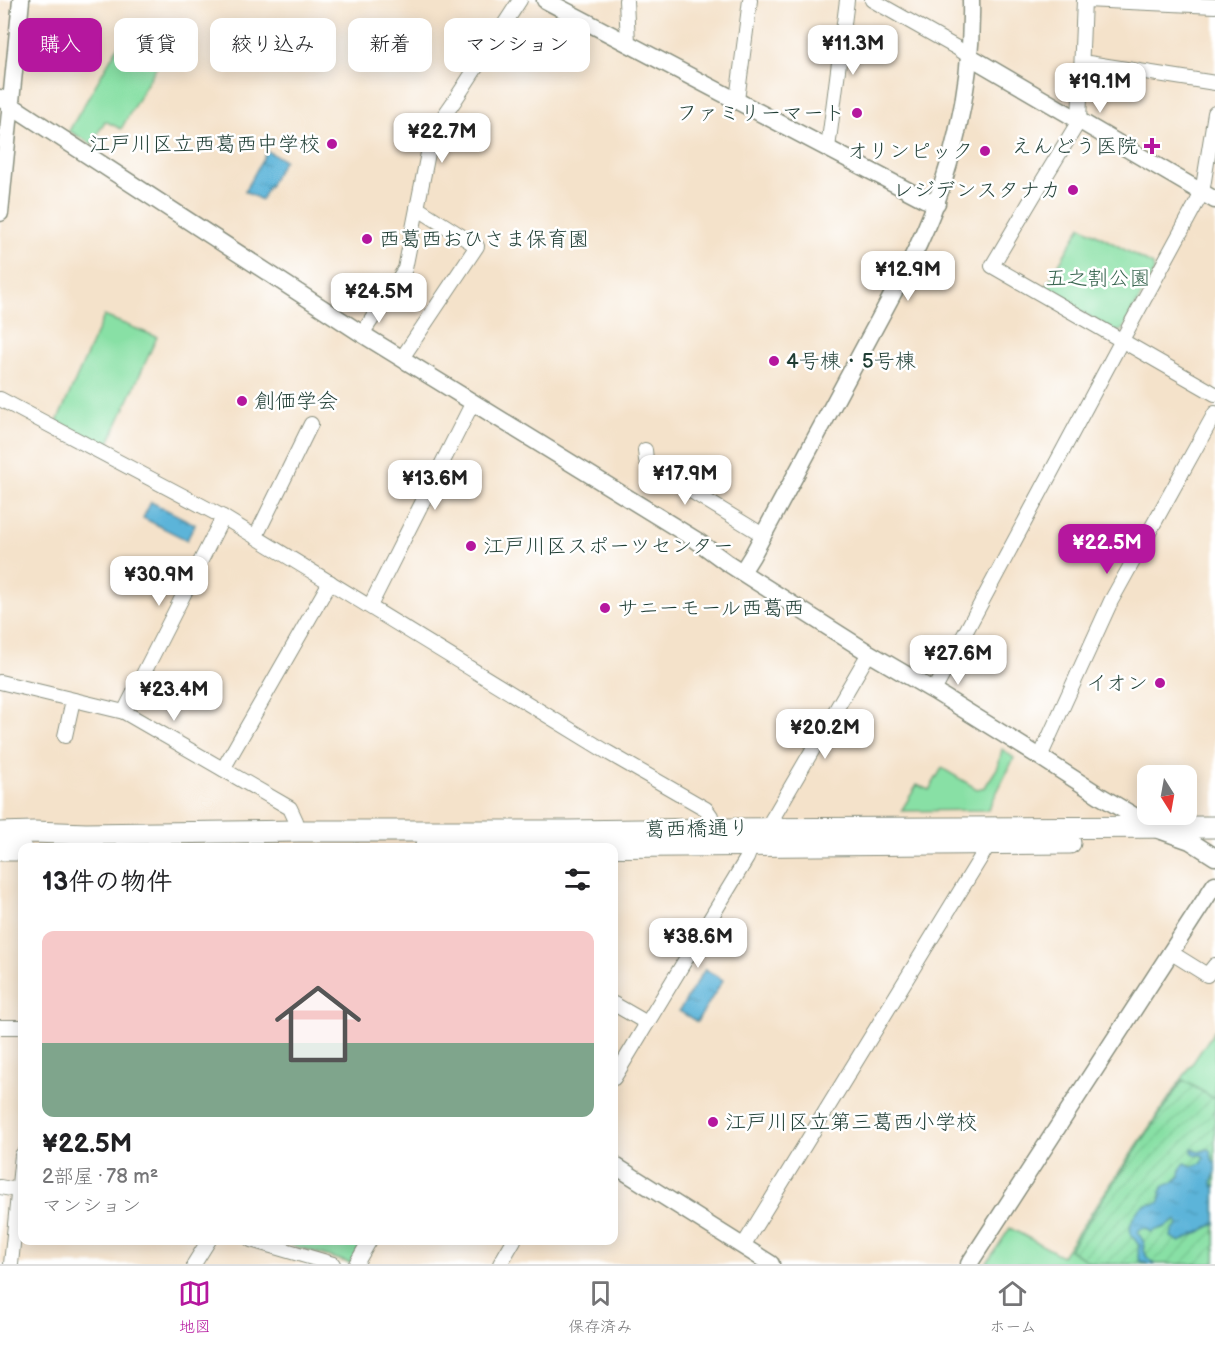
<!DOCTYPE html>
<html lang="ja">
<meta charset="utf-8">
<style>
:root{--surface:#fff;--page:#f6f6f6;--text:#202124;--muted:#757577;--line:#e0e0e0;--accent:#b5179e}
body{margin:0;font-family:"Balsamiq Sans","Klee One",sans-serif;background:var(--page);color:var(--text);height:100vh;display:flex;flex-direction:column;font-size:22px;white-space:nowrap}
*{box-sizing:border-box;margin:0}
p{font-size:20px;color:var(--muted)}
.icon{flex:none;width:33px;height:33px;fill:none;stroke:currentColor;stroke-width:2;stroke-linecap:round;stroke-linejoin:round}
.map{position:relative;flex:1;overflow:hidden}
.drawer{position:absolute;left:18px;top:843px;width:600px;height:402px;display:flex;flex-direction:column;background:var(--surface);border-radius:12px;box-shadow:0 3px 15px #0003}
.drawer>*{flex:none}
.top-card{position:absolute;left:18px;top:18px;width:600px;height:54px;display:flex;gap:12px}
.needle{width:39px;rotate:169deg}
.controls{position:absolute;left:1137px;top:765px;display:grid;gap:12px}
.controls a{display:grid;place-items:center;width:60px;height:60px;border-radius:12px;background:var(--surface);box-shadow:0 3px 15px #0003;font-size:30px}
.price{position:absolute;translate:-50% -51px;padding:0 14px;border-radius:12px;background:#fff;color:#222;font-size:20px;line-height:39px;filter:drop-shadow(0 2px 3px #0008)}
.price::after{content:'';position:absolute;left:50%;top:36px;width:18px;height:14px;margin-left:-9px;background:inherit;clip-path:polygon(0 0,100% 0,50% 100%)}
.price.on{background:var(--accent);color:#fff}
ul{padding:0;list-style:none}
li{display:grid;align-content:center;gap:12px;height:318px;padding:0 24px}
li+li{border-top:2px solid var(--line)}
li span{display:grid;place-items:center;height:186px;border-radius:12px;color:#555}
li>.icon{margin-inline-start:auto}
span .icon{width:108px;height:108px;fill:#fffc;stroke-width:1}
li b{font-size:26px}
h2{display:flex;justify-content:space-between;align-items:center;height:72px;padding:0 24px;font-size:26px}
.pill{padding:0 21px;border-radius:12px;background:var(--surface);box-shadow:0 3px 15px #0003;font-size:21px;line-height:54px}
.pill.on{background:var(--accent);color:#fff}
.dock{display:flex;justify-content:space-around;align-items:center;height:84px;border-top:2px solid var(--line);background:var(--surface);font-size:16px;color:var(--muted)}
.dock a{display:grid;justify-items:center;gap:3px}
.dock .on{color:var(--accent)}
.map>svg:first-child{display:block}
.green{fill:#88e0a5;stroke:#548e6c;stroke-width:1.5}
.garden{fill:url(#garden-furrows);stroke:#548e6c;stroke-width:1.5}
.water{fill:url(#water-ripples);stroke:#3d7886;stroke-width:1.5}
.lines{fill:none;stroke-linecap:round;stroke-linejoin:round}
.minor-casing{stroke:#8a907f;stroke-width:16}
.tertiary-casing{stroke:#8a907f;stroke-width:19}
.primary-casing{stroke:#8a907f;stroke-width:23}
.minor{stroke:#fff;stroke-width:14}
.tertiary{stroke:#fff;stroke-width:16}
.primary{stroke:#fff;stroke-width:21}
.poi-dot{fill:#b5179e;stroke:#fff;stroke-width:2}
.labels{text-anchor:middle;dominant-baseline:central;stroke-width:5;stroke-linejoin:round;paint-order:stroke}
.poi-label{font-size:21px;fill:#1f3d34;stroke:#fff;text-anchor:end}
.park-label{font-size:21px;fill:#396650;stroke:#fff}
.street-label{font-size:21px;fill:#1f3d34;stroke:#fff}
</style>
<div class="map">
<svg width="1215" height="1264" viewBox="0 0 1215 1264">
<defs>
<pattern id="garden-furrows" width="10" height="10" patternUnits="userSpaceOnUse" patternTransform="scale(1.5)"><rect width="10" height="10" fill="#88e0a5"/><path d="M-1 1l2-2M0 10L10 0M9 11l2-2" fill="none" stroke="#75c18f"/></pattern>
<pattern id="water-ripples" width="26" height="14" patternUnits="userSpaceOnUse" patternTransform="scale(1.5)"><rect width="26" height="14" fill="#5bb4d9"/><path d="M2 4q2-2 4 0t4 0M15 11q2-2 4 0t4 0" fill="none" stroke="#4b94b1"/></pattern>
</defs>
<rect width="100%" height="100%" fill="#fff"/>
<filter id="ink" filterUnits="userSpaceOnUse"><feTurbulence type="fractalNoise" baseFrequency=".0167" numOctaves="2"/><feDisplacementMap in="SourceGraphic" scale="12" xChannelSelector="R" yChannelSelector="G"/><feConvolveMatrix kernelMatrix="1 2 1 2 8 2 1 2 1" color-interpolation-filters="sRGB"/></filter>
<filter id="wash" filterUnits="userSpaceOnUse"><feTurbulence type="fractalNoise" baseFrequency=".008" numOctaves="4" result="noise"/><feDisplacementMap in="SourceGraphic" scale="24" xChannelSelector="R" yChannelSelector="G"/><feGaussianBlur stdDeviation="1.35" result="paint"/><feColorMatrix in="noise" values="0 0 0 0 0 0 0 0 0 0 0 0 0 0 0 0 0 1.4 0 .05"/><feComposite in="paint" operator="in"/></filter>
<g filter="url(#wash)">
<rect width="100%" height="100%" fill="#f4e2ca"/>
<g class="green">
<path d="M125,34L163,55L121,129L105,121L92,144L69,131Z"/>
<path d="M1081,226L1153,265L1154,271L1123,330L1116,332L1044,290Z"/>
<path d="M104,316L157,337L107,447L57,422Z"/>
<path d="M1002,749L1014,758L988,810L901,811L917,785L929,790L942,768L977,789L985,787L998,767Z"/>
<path d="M1215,1030V1264H986L1010,1228L1062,1256Z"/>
<path d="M278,1241H364L350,1263Z"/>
</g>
<path class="garden" d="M1183,1080L1215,1099V1264H1093L1069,1250Z"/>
<g class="water">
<path d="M267,151L284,160L261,200L245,191Z"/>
<path d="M151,502L195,524L187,540L143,518Z"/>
<path d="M705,969L723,980L697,1022L679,1011Z"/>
<path d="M1192,1148L1199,1152L1207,1149L1210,1150L1213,1162L1215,1163V1173L1212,1182L1213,1186H1215V1224L1180,1242L1171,1237L1172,1231L1178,1226L1177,1220L1165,1227L1151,1232L1147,1228L1140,1229L1138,1233C1141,1238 1147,1244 1144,1250L1147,1257L1155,1264H1148L1140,1261L1138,1252L1139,1246C1137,1241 1133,1238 1131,1234C1128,1224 1136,1208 1146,1205C1155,1203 1163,1207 1160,1192L1164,1186L1172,1183L1180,1176L1181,1168L1185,1163L1192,1166L1202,1163L1204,1158L1202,1155H1196L1192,1152Z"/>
</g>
</g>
<g filter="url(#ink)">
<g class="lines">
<g class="minor-casing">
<g id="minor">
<path d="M626,0L628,43"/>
<path d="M872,0L957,48L969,56"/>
<path d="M1084,0L1079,121L1034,195L992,266L1215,394"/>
<path d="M1085,0L1215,6"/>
<path d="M1082,62L1215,83"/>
<path d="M737,100L750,0"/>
<path d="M828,148L847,0"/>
<path d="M362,334L405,269L432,133L455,100L520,0"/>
<path d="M402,358L477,246L417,208"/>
<path d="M0,399L223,517L607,752L706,809L711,816L712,835"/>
<path d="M645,450L646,460L655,469L763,535"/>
<path d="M256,536L311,424"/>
<path d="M370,606L473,402"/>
<path d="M0,682L124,712L290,808L296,821L298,831"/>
<path d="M934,691L1122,340L1202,193L1215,113"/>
<path d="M124,712L223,517"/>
<path d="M65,736L73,700"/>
<path d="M1040,757L1111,601L1215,413"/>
<path d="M223,769L330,582"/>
<path d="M1170,952L1207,975L1215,965"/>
<path d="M614,1004L647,1023"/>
<path d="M0,1027H22"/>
<path d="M614,1078L747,858L752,845L766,829L774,816L869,653"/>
<path d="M0,1187L22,1191"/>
<path d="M251,1240L333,1264"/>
<path d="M743,1246L989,844"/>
<path d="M11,1264L22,1155"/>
<path d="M194,1264L209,1240"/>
<path d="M356,1264L370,1240"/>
<path d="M500,1264L514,1240"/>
</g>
</g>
<g class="tertiary-casing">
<g id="tertiary">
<path d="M545,0L924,199L937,203"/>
<path d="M969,56L1215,200"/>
<path d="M0,98L362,334L696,540L726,562L757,582L869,653L934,691L1040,757L1102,797L1156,829L1190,841L1215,857"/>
<path d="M0,213L21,0"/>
<path d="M742,572L752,556L911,260C951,180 973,90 971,0"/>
<path d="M614,1165L771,1264"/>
<path d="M969,1264L1215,884"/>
</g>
</g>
<g class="primary-casing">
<g id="primary">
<path d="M0,833L34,832L86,834L298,831H569L712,829L1215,827"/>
<path d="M425,848L1070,843"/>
<path d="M0,850H22"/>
</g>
</g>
<use href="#minor" class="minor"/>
<use href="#tertiary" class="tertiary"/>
<use href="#primary" class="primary"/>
</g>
</g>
<g class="poi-dot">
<circle cx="857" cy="113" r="6"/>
<circle cx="332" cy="144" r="6"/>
<path d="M1149 137h6v6h6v6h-6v6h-6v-6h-6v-6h6z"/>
<circle cx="985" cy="151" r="6"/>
<circle cx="1073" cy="190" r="6"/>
<circle cx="367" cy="239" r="6"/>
<circle cx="774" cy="361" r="6"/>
<circle cx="242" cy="401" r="6"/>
<circle cx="471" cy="546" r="6"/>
<circle cx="605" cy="608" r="6"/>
<circle cx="1160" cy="683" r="6"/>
<circle cx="713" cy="1122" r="6"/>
</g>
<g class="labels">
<g class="poi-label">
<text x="845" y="113">ファミリーマート</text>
<text x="320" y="144">江戸川区立西葛西中学校</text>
<text x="1138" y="146">えんどう医院</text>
<text x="973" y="151">オリンピック</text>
<text x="1061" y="190">レジデンスタナカ</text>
<text x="379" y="239" text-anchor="start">西葛西おひさま保育園</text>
<text x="786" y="361" text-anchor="start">4号棟・5号棟</text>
<text x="254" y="401" text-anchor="start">創価学会</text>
<text x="483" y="546" text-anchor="start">江戸川区スポーツセンター</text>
<text x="617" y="608" text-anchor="start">サニーモール西葛西</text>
<text x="1148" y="683">イオン</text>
<text x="725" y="1122" text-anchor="start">江戸川区立第三葛西小学校</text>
</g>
<g class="park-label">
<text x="1098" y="278">五之割公園</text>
</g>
<g class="street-label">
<text transform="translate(697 829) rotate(-1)">葛西橋通り</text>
</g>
</g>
</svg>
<div class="controls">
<a><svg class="needle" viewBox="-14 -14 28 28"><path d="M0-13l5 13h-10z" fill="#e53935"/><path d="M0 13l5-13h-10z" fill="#757577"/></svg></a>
</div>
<b class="price" style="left:853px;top:76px">¥11.3M</b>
<b class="price" style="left:1100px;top:114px">¥19.1M</b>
<b class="price" style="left:442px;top:164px">¥22.7M</b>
<b class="price" style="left:908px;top:302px">¥12.9M</b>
<b class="price" style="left:379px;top:324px">¥24.5M</b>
<b class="price" style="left:685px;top:506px">¥17.9M</b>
<b class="price" style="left:435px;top:511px">¥13.6M</b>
<b class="price on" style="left:1107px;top:575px">¥22.5M</b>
<b class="price" style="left:159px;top:607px">¥30.9M</b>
<b class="price" style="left:958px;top:686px">¥27.6M</b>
<b class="price" style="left:174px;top:722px">¥23.4M</b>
<b class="price" style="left:825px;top:760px">¥20.2M</b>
<b class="price" style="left:698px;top:969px">¥38.6M</b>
<div class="top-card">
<a class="pill on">購入</a>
<a class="pill">賃貸</a>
<a class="pill">絞り込み</a>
<a class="pill">新着</a>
<a class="pill">マンション</a>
</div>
<section class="drawer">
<h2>13件の物件<svg class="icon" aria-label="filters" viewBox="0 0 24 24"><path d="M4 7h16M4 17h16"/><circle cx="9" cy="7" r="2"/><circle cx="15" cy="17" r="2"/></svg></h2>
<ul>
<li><span style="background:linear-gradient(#f6c9c9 60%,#7fa58c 0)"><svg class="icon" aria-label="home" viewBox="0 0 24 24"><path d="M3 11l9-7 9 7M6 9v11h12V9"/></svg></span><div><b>¥22.5M</b><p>2部屋 · 78 m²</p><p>マンション</p></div></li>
</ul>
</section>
</div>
<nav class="dock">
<a class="on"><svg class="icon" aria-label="map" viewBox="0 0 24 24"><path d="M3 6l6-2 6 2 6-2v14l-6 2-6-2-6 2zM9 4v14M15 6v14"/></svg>地図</a>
<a><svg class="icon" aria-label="saved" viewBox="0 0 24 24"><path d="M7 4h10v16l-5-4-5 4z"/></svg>保存済み</a>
<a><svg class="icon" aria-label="home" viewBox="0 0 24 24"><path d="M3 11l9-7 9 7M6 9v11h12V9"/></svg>ホーム</a>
</nav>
